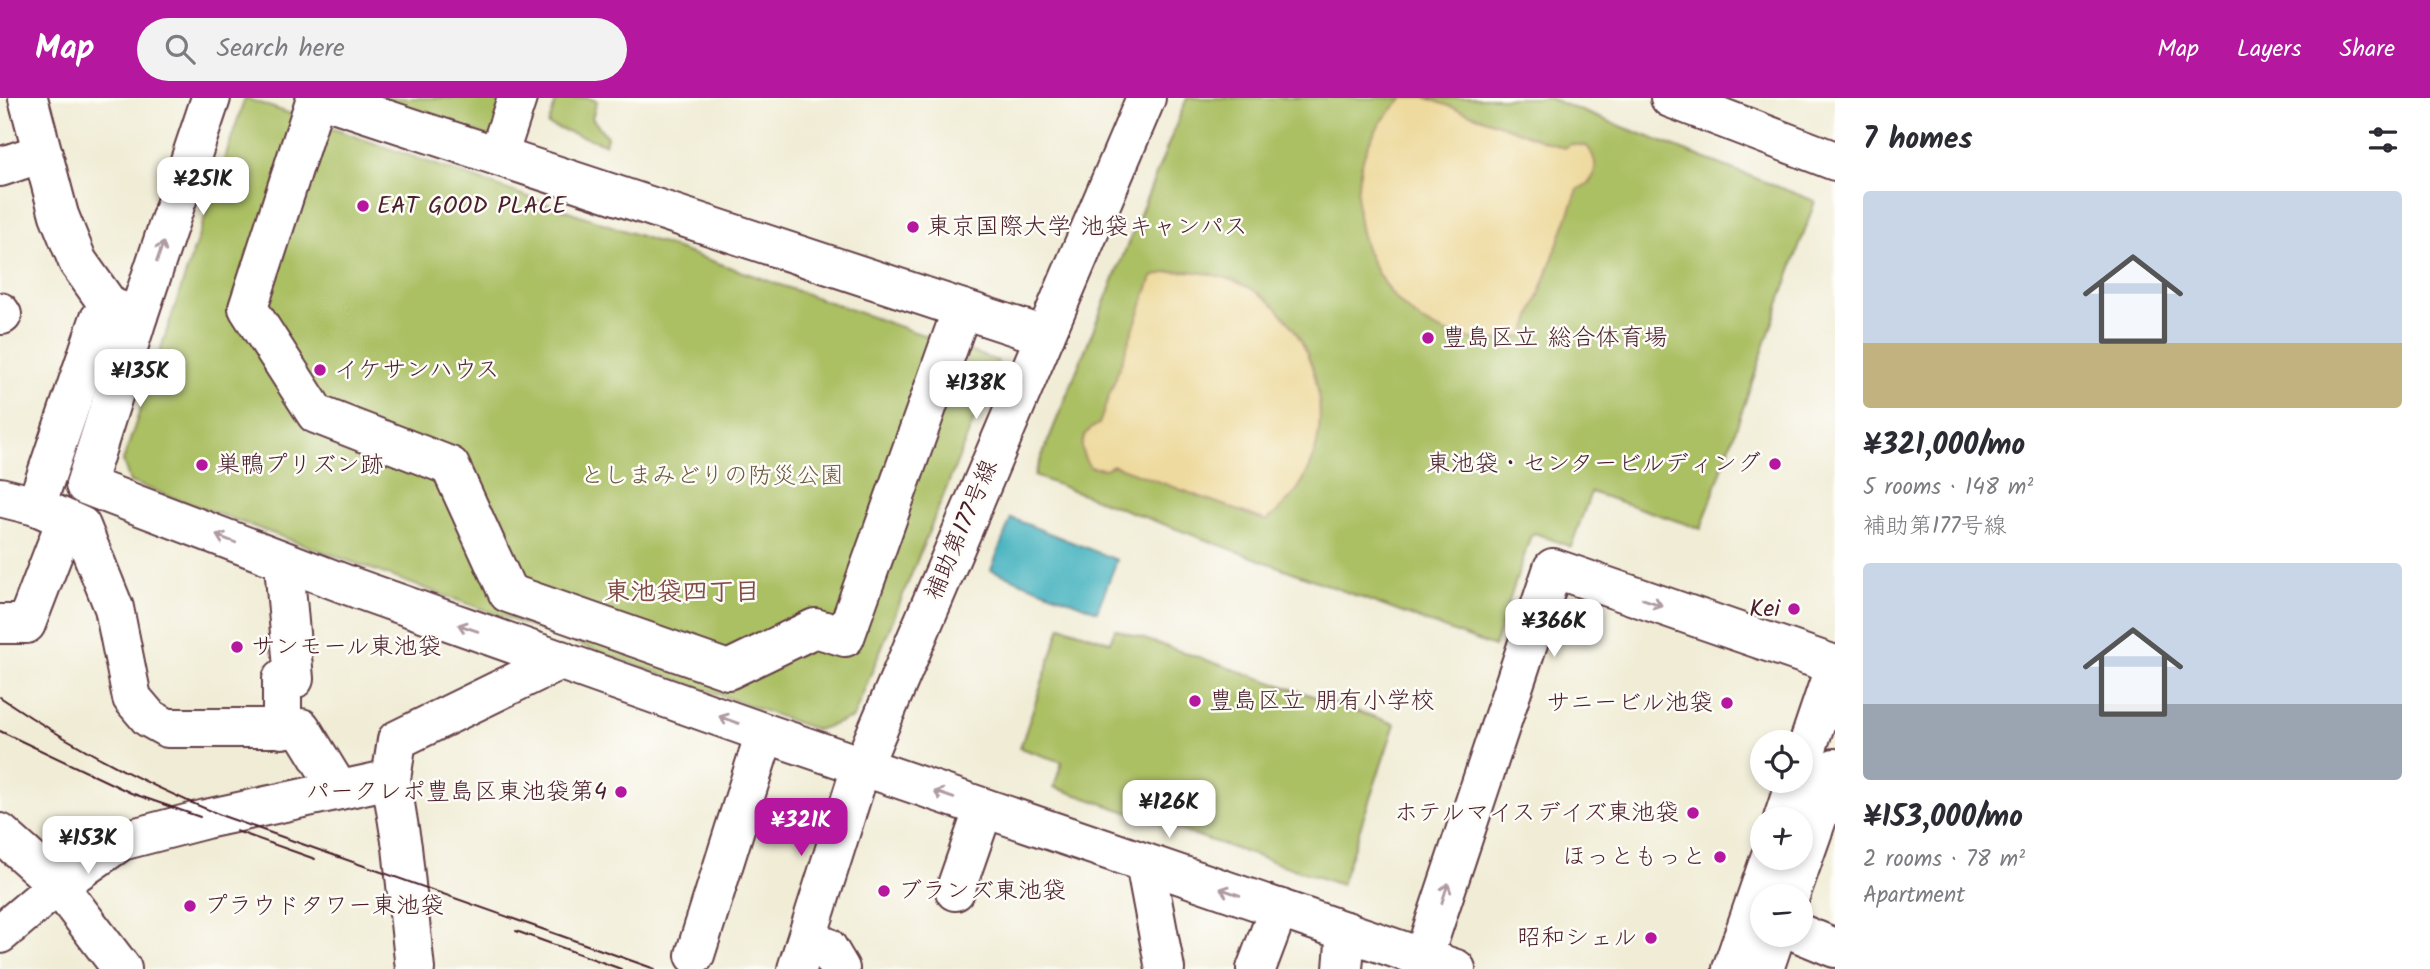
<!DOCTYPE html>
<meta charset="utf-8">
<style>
:root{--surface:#fff;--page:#f2f2f3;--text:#2b2b33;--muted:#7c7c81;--accent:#b5179e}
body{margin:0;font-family:Kalam,"Klee One",sans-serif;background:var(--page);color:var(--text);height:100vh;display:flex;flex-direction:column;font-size:26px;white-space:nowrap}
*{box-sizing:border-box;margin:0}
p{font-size:23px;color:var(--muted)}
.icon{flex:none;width:38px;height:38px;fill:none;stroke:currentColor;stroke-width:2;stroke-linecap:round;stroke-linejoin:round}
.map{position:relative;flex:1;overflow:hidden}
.sheet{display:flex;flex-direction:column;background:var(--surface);width:595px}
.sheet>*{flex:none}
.controls{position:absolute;left:1750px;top:632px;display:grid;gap:14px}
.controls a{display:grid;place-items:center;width:63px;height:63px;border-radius:50%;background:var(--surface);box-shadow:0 4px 10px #0003;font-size:35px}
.price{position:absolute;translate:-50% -60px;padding:0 16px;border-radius:14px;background:#fff;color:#222;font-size:23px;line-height:46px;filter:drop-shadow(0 2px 4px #0008)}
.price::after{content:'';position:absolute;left:50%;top:42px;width:21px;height:16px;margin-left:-10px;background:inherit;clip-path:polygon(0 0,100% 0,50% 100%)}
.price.on{background:var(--accent);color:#fff}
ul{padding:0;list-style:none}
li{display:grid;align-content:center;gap:14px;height:371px;padding:0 28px}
li span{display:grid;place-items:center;height:217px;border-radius:7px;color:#555}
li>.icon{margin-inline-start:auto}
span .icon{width:126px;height:126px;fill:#fffc;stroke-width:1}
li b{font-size:30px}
h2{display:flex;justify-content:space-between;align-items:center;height:84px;padding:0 28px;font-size:30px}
header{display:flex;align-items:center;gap:42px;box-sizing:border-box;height:98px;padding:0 35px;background:var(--accent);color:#fff}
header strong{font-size:33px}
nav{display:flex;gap:38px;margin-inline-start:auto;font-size:24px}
.search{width:490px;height:63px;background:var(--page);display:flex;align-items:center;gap:18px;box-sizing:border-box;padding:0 24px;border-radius:38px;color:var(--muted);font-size:26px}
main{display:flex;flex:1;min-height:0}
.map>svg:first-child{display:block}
.green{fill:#abbf63;stroke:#7a6f47;stroke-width:2}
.sand{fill:#eeda9e;stroke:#9c7c64;stroke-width:2}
.water{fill:#44b2bf;stroke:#476875;stroke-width:2}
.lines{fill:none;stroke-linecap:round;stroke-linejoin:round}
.minor-casing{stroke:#633e44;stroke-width:42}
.highway-casing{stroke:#633e44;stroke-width:42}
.minor{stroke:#fff;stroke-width:38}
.highway{stroke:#fff;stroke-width:38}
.tram{stroke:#4a1f2b;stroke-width:2}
.oneway{stroke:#ae9aa0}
.poi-dot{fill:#b5179e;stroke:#fdfcf7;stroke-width:2.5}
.labels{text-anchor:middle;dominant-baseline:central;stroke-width:5;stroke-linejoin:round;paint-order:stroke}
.poi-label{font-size:24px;fill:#4a1f2b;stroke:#fdfcf7;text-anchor:start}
.park-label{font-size:24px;fill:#6c573f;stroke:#fdfcf7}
.street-label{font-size:24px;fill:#4a1f2b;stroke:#fdfcf7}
.neighbourhood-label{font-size:26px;font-weight:bold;fill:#814a46;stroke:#fdfcf7}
</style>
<header>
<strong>Map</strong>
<div class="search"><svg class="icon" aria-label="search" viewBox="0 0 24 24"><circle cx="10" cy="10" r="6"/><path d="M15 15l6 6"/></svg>Search here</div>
<nav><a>Map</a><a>Layers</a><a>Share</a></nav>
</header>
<main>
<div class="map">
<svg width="1835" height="871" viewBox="0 0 1835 871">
<rect width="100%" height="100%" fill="#fdfcf7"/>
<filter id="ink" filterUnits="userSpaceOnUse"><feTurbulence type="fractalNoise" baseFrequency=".0143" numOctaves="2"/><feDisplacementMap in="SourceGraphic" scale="14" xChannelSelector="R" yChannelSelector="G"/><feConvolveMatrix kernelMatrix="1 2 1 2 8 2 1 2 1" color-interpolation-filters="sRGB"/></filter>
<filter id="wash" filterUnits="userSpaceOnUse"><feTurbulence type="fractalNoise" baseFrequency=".00686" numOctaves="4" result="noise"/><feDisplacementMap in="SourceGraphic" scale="28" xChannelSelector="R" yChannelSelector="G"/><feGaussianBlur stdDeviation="1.57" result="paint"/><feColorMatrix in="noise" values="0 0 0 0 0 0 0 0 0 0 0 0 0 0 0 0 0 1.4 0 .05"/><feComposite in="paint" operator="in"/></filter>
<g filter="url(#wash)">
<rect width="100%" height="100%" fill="#f0ecd5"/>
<g class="green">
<path d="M245,0L998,263L853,620L817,632L130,384L123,363Z"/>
<path d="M372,0H507L494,40Z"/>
<path d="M557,0H588L597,3L592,20L607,39L605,46L548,27Z"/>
<path d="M1187,0H1548L1815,103L1701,431L1591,394L1571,449L1535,435L1531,437L1494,549L1034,378Z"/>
<path d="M1061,528L1110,544L1115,531L1395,626L1341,787L1054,689L1062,664L1020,650Z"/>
</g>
<g class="sand">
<path d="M1404,0H1427L1564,50L1571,46L1587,48C1600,65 1598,83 1578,91L1524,238C1387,275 1298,89 1404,0Z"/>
<path d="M1188,173C1218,176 1244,183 1268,202C1321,246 1338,335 1297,392C1289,404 1277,413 1267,423L1113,367L1106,371L1090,369C1077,352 1079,335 1099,326L1152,179L1169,174Z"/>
</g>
<path class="water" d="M1011,420L1117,462L1097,513L991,472Z"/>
</g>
<g filter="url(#ink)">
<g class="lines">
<g class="minor-casing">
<g id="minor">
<path d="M28,0L59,117L78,164L110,209L138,218"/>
<path d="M211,0L138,218L85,387L358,491L765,635L1456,871"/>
<path d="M316,0L248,210L316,316L450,368L508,495L728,572L815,530L845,539L962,211"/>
<path d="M321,0L1045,238"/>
<path d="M1670,0L1835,63"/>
<path d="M498,58L517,0"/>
<path d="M0,69L42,55"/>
<path d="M0,214L2,217"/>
<path d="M0,399L36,408L81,428L114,510L132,600L149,620L167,630H301L339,692"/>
<path d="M36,408L99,222L110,209"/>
<path d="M0,526H26L66,422"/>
<path d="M282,631V581H294L285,478L289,466"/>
<path d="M0,735L58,787L122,871"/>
<path d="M1145,765L1165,871"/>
<path d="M955,793L984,710"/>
<path d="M0,836L58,787L121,743L206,721L391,681"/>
<path d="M1801,836L1835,850"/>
<path d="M827,849L840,871"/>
<path d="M695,857L765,635"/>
<path d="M1423,860L1553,470L1835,567"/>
<path d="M415,871L402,749L391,681L397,642L561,562"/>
<path d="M797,871L856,685L873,643L1146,0"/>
<path d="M1256,871L1279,810"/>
<path d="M1343,871L1346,833"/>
</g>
</g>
<g class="highway-casing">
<g id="highway">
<path d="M1801,668L1835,567"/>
<path d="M1783,721L1796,682"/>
<path d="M1790,798L1835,670"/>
<path d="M1732,871L1770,760"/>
<path d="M1764,871L1776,836"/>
</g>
</g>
<use href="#minor" class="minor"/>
<use href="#highway" class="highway"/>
<g class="tram">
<path d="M0,599C69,646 144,686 223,718L655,871"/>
<path d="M0,633L131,695L200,719"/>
<path d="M236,733L315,761"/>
<path d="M516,833L621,871"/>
</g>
</g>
<defs><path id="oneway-shaft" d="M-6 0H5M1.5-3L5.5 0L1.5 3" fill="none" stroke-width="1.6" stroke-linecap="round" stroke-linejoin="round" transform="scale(1.75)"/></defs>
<g class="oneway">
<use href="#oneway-shaft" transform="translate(160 154) rotate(-71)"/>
<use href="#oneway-shaft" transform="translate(226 441) rotate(-159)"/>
<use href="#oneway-shaft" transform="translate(1652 504) rotate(19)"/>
<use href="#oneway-shaft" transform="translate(468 530) rotate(-161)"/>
<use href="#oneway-shaft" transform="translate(729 622) rotate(-160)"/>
<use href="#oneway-shaft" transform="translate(944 697) rotate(-161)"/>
<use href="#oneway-shaft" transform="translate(1230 794) rotate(-161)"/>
<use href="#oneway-shaft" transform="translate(1445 795) rotate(-72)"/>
</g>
</g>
<g class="poi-dot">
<circle cx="363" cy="108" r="7"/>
<circle cx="913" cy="129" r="7"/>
<circle cx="1428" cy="240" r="7"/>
<circle cx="320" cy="272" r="7"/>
<circle cx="1775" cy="366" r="7"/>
<circle cx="202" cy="367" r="7"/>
<circle cx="1794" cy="511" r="7"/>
<circle cx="237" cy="549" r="7"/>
<circle cx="1195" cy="603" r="7"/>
<circle cx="1727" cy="605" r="7"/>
<circle cx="621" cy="694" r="7"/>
<circle cx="1693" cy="715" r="7"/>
<circle cx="1720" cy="759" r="7"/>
<circle cx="884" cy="793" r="7"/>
<circle cx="190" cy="808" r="7"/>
<circle cx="1651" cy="840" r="7"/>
</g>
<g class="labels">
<g class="poi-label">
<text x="377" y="108">EAT GOOD PLACE</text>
<text x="927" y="129">東京国際大学 池袋キャンパス</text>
<text x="1442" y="240">豊島区立 総合体育場</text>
<text x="334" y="272">イケサンハウス</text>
<text x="1761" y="366" text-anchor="end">東池袋・センタービルディング</text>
<text x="216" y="367">巣鴨プリズン跡</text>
<text x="1780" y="511" text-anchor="end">Kei</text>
<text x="251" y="549">サンモール東池袋</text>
<text x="1209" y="603">豊島区立 朋有小学校</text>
<text x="1713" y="605" text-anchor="end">サニービル池袋</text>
<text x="607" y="694" text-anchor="end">パークレポ豊島区東池袋第4</text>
<text x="1679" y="715" text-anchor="end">ホテルマイスデイズ東池袋</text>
<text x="1706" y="759" text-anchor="end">ほっともっと</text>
<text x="898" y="793">ブランズ東池袋</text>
<text x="204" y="808">プラウドタワー東池袋</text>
<text x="1637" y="840" text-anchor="end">昭和シェル</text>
</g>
<g class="park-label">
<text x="712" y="378">としまみどりの防災公園</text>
</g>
<g class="street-label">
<text transform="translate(962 432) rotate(-67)">補助第177号線</text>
</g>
<g class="neighbourhood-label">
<text x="682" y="495">東池袋四丁目</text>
</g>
</g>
</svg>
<div class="controls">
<a><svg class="icon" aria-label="locate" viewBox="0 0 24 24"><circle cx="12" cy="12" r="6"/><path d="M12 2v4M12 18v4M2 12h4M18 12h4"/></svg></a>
<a>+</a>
<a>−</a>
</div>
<b class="price" style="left:203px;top:119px">¥251K</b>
<b class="price" style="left:140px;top:311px">¥135K</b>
<b class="price" style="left:976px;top:323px">¥138K</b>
<b class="price" style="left:1554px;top:561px">¥366K</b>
<b class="price" style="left:1169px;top:742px">¥126K</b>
<b class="price on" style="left:801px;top:760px">¥321K</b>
<b class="price" style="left:88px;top:778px">¥153K</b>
</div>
<section class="sheet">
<h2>7 homes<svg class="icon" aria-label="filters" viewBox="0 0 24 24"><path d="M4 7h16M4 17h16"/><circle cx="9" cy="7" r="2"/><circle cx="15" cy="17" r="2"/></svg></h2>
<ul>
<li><span style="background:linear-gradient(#c9d6e8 70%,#c2b280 0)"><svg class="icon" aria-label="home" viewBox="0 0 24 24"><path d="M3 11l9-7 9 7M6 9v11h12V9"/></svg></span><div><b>¥321,000/mo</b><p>5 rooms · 148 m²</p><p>補助第177号線</p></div></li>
<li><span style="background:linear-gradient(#c9d6e8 65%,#9aa5b1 0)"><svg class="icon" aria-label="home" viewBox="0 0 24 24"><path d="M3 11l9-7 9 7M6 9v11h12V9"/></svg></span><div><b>¥153,000/mo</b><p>2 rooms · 78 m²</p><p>Apartment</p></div></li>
</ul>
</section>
</main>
